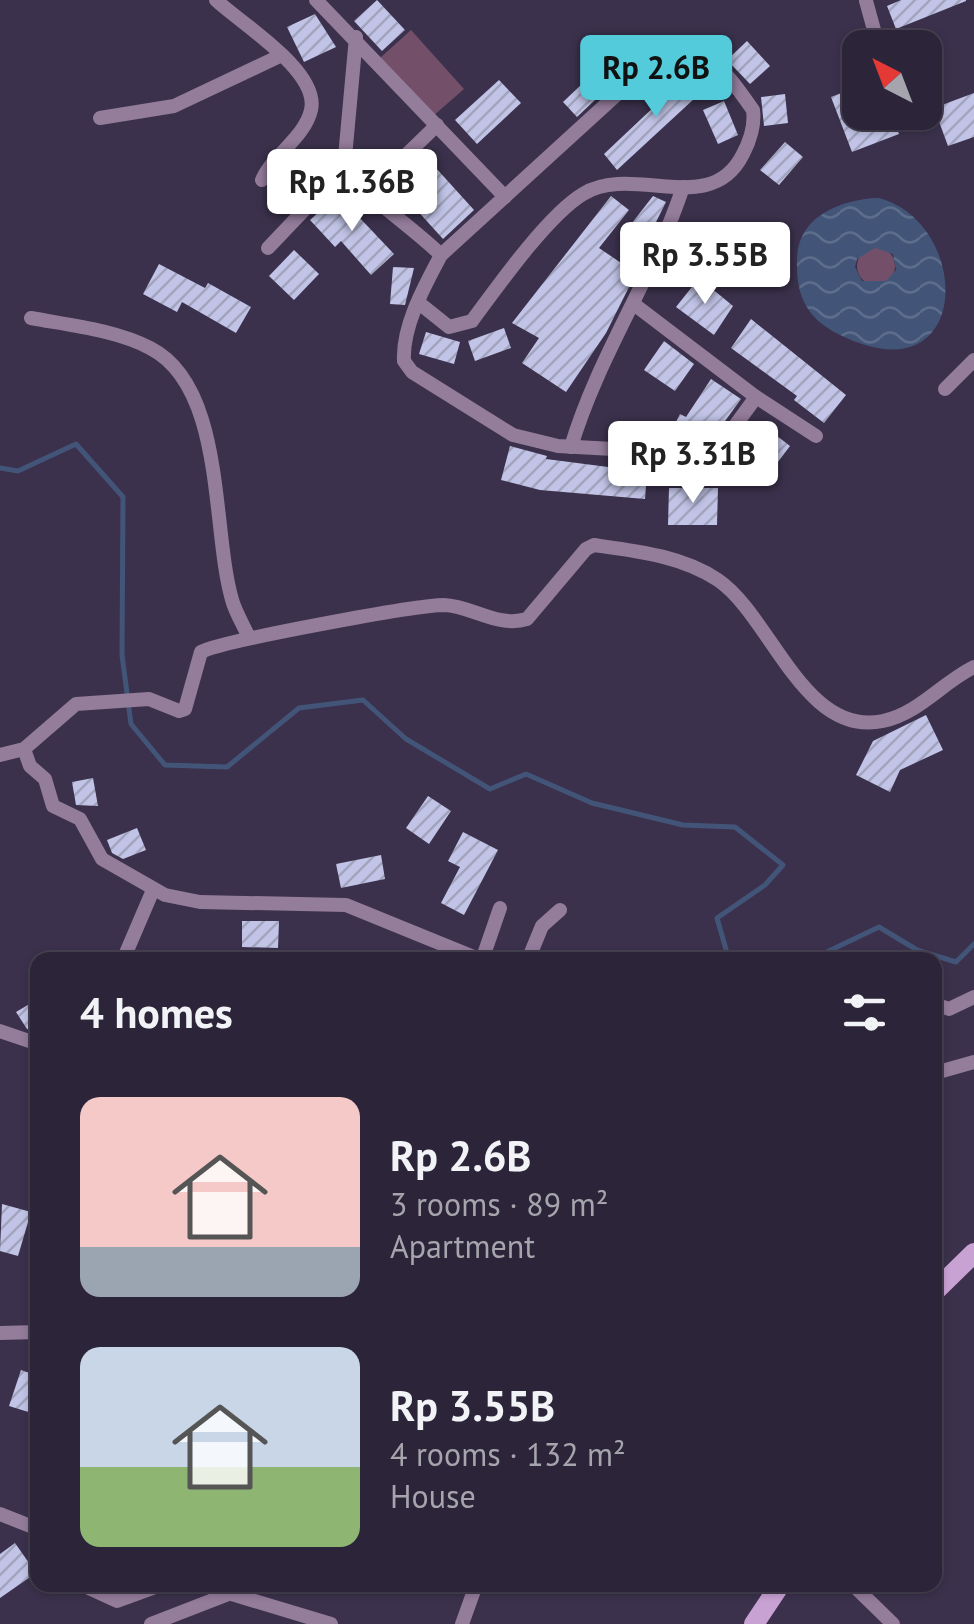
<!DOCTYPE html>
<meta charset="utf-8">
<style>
:root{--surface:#2c2539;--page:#342d41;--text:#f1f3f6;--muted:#a6a5ae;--line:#484253;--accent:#53cbda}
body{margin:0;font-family:"PT Sans",sans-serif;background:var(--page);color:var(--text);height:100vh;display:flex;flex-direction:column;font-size:38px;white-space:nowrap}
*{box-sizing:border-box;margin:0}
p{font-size:32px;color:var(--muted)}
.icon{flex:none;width:55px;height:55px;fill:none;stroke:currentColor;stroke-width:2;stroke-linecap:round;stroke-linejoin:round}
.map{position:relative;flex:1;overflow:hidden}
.sheet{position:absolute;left:30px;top:952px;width:912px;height:640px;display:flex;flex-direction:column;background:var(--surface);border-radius:20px;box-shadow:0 2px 8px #0004,0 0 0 2px var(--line)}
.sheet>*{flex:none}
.needle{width:65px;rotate:318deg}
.fabs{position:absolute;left:842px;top:30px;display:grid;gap:20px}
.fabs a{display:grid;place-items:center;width:100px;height:100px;border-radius:20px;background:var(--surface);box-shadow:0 2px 8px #0004,0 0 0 2px var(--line);font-size:50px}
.price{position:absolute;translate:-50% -85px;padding:0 22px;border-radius:10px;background:#fff;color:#222;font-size:32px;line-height:65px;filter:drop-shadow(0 2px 5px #0008)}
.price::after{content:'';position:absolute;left:50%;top:60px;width:30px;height:22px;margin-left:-15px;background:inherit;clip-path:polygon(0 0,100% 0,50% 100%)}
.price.current{background:var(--accent);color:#111}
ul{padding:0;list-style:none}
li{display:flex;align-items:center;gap:30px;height:250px;padding:0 50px}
li span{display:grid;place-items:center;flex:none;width:280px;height:200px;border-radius:20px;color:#555}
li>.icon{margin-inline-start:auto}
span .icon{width:120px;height:120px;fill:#fffc;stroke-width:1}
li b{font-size:42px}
h2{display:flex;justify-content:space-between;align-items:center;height:120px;padding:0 50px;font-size:42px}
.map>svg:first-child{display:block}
.grass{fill:#734f69}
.water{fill:url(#water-waves);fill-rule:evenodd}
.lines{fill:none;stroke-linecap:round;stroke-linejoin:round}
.stream{stroke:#425578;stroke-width:5}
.building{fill:url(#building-hatch)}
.street{stroke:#947c9b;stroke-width:14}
.secondary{stroke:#c9a2d4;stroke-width:20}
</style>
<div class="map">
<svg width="974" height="1624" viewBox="0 0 974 1624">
<defs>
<pattern id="water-waves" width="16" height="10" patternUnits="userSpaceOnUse" patternTransform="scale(2.5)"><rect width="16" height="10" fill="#425578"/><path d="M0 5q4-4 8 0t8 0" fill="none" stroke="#5d6d8c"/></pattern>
<pattern id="building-hatch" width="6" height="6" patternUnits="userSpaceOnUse" patternTransform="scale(2.5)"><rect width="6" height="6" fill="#c1c4e6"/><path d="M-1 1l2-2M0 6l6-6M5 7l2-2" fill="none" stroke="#a2a4be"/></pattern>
</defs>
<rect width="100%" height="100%" fill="#3b314c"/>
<g class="grass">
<path d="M411,30L464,89L432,117L380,58Z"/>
<circle cx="876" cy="266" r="19"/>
</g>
<path class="water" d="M879,198C974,224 973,402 838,334C806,318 796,295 797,260C797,216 842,199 879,198ZM875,248L893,254L896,270L886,281H862L855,267L857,259Z"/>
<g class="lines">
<g class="stream">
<path d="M0,468L18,471L76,444L123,497L122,655L131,724L165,765L227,767L299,708L363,700L406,739L490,789L526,774L592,803L683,825L735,827L783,865L765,885L717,918L729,960"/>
<path d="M810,960L879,927L917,950L956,962L974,944"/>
</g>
</g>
<g class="building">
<path d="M377,0L405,30L382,51L354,21Z"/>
<path d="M901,0H966V1L896,29L887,6Z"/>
<path d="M315,14L336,47L304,62L287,27Z"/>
<path d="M747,41L770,66L750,84L727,60Z"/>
<path d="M693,70L708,86L617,170L604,154Z"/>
<path d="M499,80L521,103L477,144L455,120Z"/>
<path d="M582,84L596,99L577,117L563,102Z"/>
<path d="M860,86V112H891L899,134L852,152L831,97Z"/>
<path d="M974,93V137L948,146L934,108Z"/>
<path d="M785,94L788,123L764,126L761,97Z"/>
<path d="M724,101L738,135L718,144L703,110Z"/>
<path d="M785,142L803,157L779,185L760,170Z"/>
<path d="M426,157L474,210L443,239L395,186Z"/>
<path d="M338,195L394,254L371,275L341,241L335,247L310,220Z"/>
<path d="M611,196L629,210L599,248L636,273L606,333L566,392L522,363L539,338L512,323Z"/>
<path d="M653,196L666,202L649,236L632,223Z"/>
<path d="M294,250L319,274L294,300L269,276Z"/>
<path d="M159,264L205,288L208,283L251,307L236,333L182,302L177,312L143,294Z"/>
<path d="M393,267L414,268L405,305L390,304Z"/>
<path d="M699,278L733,306L714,335L676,307Z"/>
<path d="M751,319L846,395L824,423L794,400L797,396L731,348Z"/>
<path d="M504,328L511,348L475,361L468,341Z"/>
<path d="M426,332L460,342L454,364L419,354Z"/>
<path d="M664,341L694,364L675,391L644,370Z"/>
<path d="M711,379L741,399L699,457L666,441L680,414L686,417Z"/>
<path d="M763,425L790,446L762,483L735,462Z"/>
<path d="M510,446L547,456L546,459L647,472L645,499L540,490L501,480Z"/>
<path d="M669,488H718L717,525H668Z"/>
<path d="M926,715L943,750L900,770L890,792L856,775L873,741Z"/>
<path d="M93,778L98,806L76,805L72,782Z"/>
<path d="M428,796L451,811L429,844L406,828Z"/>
<path d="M137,828L146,850L123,859L112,853L107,840Z"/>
<path d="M463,832L498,850L464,915L441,903L460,867L448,861Z"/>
<path d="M381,855L385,879L341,888L336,864Z"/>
<path d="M242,921H279L278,948L242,947Z"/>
<path d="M38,999V1033L27,1029L16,1012Z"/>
<path d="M2,1204L31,1212L18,1256L0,1251Z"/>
<path d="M21,1370L38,1376V1415L9,1406Z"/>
<path d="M15,1543L36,1573L0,1598V1554Z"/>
</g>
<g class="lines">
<g class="street">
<path d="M216,0C240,23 320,71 311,110C305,137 273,155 262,180"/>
<path d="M316,0L505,197"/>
<path d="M866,1L879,48"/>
<path d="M356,37L344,168C372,202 409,224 441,255"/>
<path d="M100,118L174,106L282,55"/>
<path d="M366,194L437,125"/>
<path d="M268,248L344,168"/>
<path d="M419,303L449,327L472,321C497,287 548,215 583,194C633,163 711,219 743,154C750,141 755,124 753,110C725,70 698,30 648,66L441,255C425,285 402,326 404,361L412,372L513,435L558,446L613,449L693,476L702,471L756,397L635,305"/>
<path d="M31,318C69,325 116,330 150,348C227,387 211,534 233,603C237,615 244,626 249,638"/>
<path d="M945,389L974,360"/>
<path d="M756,397L816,436"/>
<path d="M571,447C598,356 653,278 683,187"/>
<path d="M24,749L30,766L45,779L53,806L80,819L102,859L165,895L200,902L346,905L481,960"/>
<path d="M0,755L24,749L76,704L149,699L179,711L185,709L201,652C221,641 417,605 444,605C472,606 498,628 527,619L586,549L594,545C637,551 682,556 718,580C771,616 804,738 883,721C918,714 943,682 974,667"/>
<path d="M123,960L153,890"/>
<path d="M482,960L500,908"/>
<path d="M528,960L542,926L560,910"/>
<path d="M935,1004L949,1009L974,997"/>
<path d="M0,1031L38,1044"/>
<path d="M935,1073L974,1062"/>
<path d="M0,1333L38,1332"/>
<path d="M0,1514L38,1529"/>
<path d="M82,1585L117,1601L161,1585"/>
<path d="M202,1585L331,1624"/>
<path d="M853,1585L893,1624"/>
<path d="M151,1624L231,1593"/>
<path d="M462,1624L476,1585"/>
</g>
<g class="secondary">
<path d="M935,1291L974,1253"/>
<path d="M754,1624L780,1585"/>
</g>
</g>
</svg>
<div class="fabs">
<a><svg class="needle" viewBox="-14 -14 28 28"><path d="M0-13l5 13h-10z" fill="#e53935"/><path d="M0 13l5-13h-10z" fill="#a6a5ae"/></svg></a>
</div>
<b class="price current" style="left:656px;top:120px">Rp 2.6B</b>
<b class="price" style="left:352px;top:234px">Rp 1.36B</b>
<b class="price" style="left:705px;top:307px">Rp 3.55B</b>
<b class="price" style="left:693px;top:506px">Rp 3.31B</b>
<section class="sheet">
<h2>4 homes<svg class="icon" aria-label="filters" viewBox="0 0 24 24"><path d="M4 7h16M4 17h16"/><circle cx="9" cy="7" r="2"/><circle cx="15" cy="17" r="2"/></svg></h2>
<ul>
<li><span style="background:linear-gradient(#f6c9c9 75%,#9aa5b1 0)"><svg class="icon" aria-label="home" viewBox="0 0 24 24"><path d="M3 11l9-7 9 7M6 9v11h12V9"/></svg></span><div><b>Rp 2.6B</b><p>3 rooms · 89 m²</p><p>Apartment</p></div></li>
<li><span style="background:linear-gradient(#c9d6e8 60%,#8fb573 0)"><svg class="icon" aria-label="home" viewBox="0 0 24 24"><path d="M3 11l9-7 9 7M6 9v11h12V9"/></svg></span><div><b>Rp 3.55B</b><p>4 rooms · 132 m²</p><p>House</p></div></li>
</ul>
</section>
</div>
